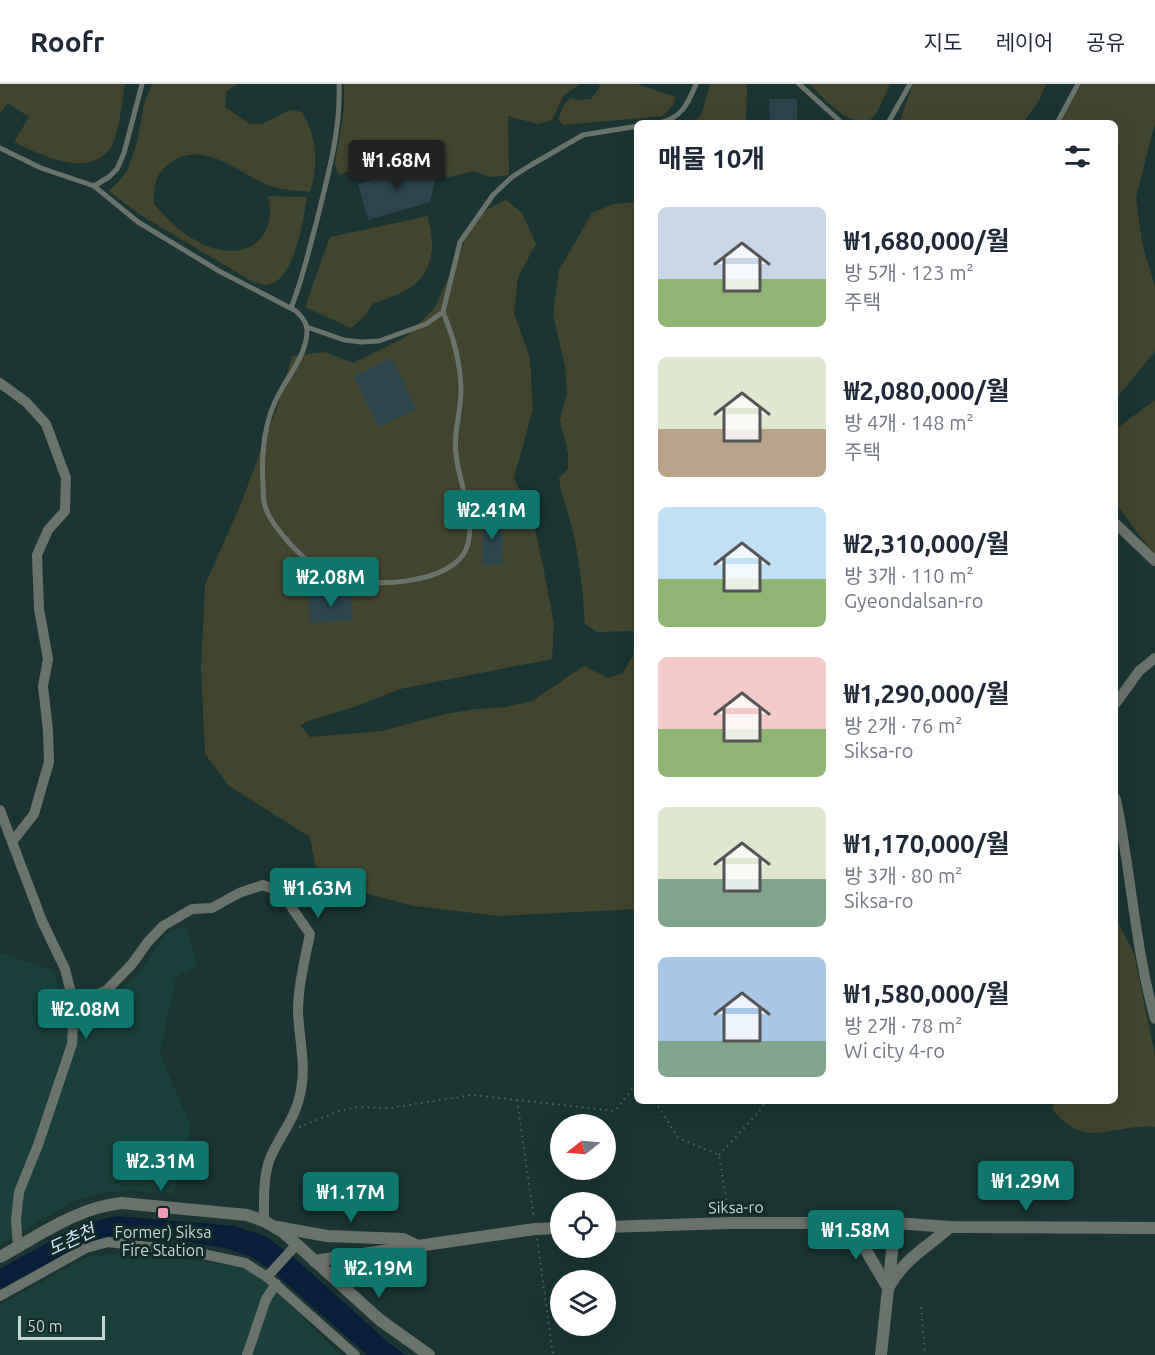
<!DOCTYPE html>
<html lang="ko">
<meta charset="utf-8">
<style>
:root{--surface:#fff;--page:#f6f6f7;--text:#1f2937;--muted:#747a83;--line:#e0e1e3;--accent:#0f766e}
body{margin:0;font-family:Ubuntu,"Noto Sans KR",sans-serif;background:var(--page);color:var(--text);height:100vh;display:flex;flex-direction:column;font-size:22px;white-space:nowrap}
*{box-sizing:border-box;margin:0}
p{font-size:20px;color:var(--muted)}
.icon{flex:none;width:33px;height:33px;fill:none;stroke:currentColor;stroke-width:2;stroke-linecap:round;stroke-linejoin:round}
.map{position:relative;flex:1;overflow:hidden}
.side{position:absolute;left:634px;top:36px;width:484px;height:984px;display:flex;flex-direction:column;background:var(--surface);border-radius:9px;box-shadow:0 6px 24px #0002}
.side>*{flex:none}
.needle{width:39px;rotate:253deg}
.controls{position:absolute;left:550px;top:1030px;display:grid;gap:12px}
.controls a{display:grid;place-items:center;width:66px;height:66px;border-radius:50%;background:var(--surface);box-shadow:0 6px 24px #0002;font-size:30px}
.scale{position:absolute;left:18px;bottom:15px;width:87px;box-sizing:border-box;padding-left:6px;border:3px solid #c7d6d4;border-top:0;font-size:16px;line-height:21px;white-space:nowrap;color:#c7d6d4;-webkit-text-stroke:4px #102b28;paint-order:stroke}
.price{position:absolute;translate:-50% -51px;padding:0 14px;border-radius:6px;background:var(--accent);color:#fff;font-size:20px;line-height:39px;filter:drop-shadow(0 2px 3px #0008)}
.price::after{content:'';position:absolute;left:50%;top:36px;width:18px;height:14px;margin-left:-9px;background:inherit;clip-path:polygon(0 0,100% 0,50% 100%)}
.price.active{background:#222;color:#fff}
ul{padding:0;list-style:none}
li{display:flex;align-items:center;gap:18px;height:150px;padding:0 24px}
li span{display:grid;place-items:center;flex:none;width:168px;height:120px;border-radius:9px;color:#555}
li>.icon{margin-inline-start:auto}
span .icon{width:72px;height:72px;fill:#fffc;stroke-width:1}
li b{font-size:26px}
h2{display:flex;justify-content:space-between;align-items:center;height:72px;padding:0 24px;font-size:26px}
header{display:flex;align-items:center;gap:36px;box-sizing:border-box;height:84px;padding:0 30px;background:var(--surface);border-bottom:2px solid var(--line)}
header strong{font-size:28px}
nav{display:flex;gap:33px;margin-inline-start:auto;font-size:21px}
.map>svg:first-child{display:block}
.built{fill:#1a403b}
.green{fill:#42452e}
.water{fill:#081f3b}
.building{fill:#2b454d}
.lines{fill:none;stroke-linecap:round;stroke-linejoin:round}
.path{stroke:#4f6663;stroke-width:2;stroke-dasharray:1.5 4.5;stroke-linecap:butt}
.service{stroke:#6a736b;stroke-width:5}
.minor{stroke:#6a736b;stroke-width:10}
.tertiary{stroke:#6a736b;stroke-width:12}
.poi-dot{fill:#f09ab5;stroke:#102b28;stroke-width:2}
.labels{text-anchor:middle;dominant-baseline:central;stroke-width:6;stroke-linejoin:round;paint-order:stroke}
.street-label{font-size:16px;fill:#c7d6d4;stroke:#102b28}
.poi-label{font-size:16px;fill:#c7d6d4;stroke:#102b28}
.water-label{font-size:18px;font-style:italic;fill:#d4e6fd;stroke:#102b28}
</style>
<header>
<strong>Roofr</strong>
<nav><a>지도</a><a>레이어</a><a>공유</a></nav>
</header>
<div class="map">
<svg width="1155" height="1271" viewBox="0 0 1155 1271">
<rect width="100%" height="100%" fill="#1a3532"/>
<g class="built">
<path d="M186,842L197,882L176,893L160,970L191,1042L173,1110L132,1107L106,1108L76,1116L0,1160V869L55,887L63,935L73,933L106,917L140,888L165,850Z"/>
<path d="M129,1169L164,1172L246,1184L273,1205L341,1271H0V1221L89,1172Z"/>
</g>
<g class="green">
<path d="M0,0H125C122,17 120,43 113,59C94,98 41,71 14,58L29,33L8,19L0,30Z"/>
<path d="M152,0H238L227,7L225,23L250,40H262L290,26L302,28C317,54 319,79 310,108C297,106 280,106 268,101C237,88 203,55 170,79C155,89 154,103 154,120C169,138 189,156 212,164C251,176 277,151 268,112L307,113C303,136 295,197 267,201C263,201 257,199 253,198L139,130L109,107L121,95L129,83L137,58L144,20Z"/>
<path d="M344,0H580L564,11L552,36L538,40L508,32L509,91L490,93L474,87L446,94C441,66 425,55 399,71C393,74 388,78 382,81C375,85 367,87 360,90L354,85L340,91L337,88L335,80L344,25Z"/>
<path d="M598,0H637L676,13L673,21L663,32L564,41L558,36L563,22L570,14L577,16L591,15L600,3Z"/>
<path d="M710,0H747L746,39H694L702,29Z"/>
<path d="M809,0H890L876,30L867,39C843,38 826,15 809,0Z"/>
<path d="M913,0H1046L1039,16L1023,39H899Z"/>
<path d="M1081,0H1155V39L1136,113L1142,160L1155,202V267L1116,315V39H1060Z"/>
<path d="M506,116L522,129L536,160L518,193L514,229L530,275L533,325L514,394L533,435L544,487L554,540L552,575L400,605L354,623L314,635L300,641L310,653L382,647L445,630L476,625L506,623L532,617L584,582L608,594L623,589L637,564V825L499,832L414,822L329,800L315,780L310,753L229,702L205,670L201,585L205,501L240,422L278,320L292,272L325,268L353,279L404,254L434,225L468,150L486,126Z"/>
<path d="M637,118H638L637,552L631,547L597,548L585,540C583,510 580,478 573,448C569,429 561,413 559,394L568,385V369L560,336L567,309L565,282L553,231L559,186L592,129L613,120Z"/>
<path d="M428,132C429,142 433,155 432,165C428,202 403,209 372,220L366,231L351,244L305,223L330,153Z"/>
<path d="M1155,316V472L1116,420V345Z"/>
<path d="M1116,834L1134,870L1155,971V1043C1113,1039 1086,1068 1052,1025L1054,1017H1116Z"/>
</g>
<path class="water" d="M117,1132L235,1142L267,1153L291,1171L389,1259L406,1271H367L270,1185L249,1172L225,1164L170,1155L149,1157L112,1152L84,1160L0,1205V1185C37,1165 75,1140 117,1132Z"/>
<g class="building">
<path d="M769,15H797V39H770Z"/>
<path d="M423,80L436,94L430,118L368,136L358,100Z"/>
<path d="M392,274L416,325L378,343L354,292Z"/>
<path d="M483,433L503,434L502,481H482Z"/>
<path d="M351,508L353,536L310,539L308,511Z"/>
</g>
<g class="lines">
<g class="path">
<path d="M517,1016L534,1135"/>
<path d="M655,1017L678,1054L719,1071L728,1126"/>
<path d="M299,1043L340,1027L358,1023L390,1024L472,1011L615,1027L633,1004L638,1007"/>
<path d="M719,1071L758,1029L766,1017"/>
<path d="M537,1155L553,1271"/>
<path d="M921,1223L925,1271"/>
</g>
<g class="service">
<path d="M799,0L842,39"/>
<path d="M658,39C681,35 688,20 696,0"/>
<path d="M888,39L910,0"/>
<path d="M1057,39L1078,0"/>
<path d="M0,64L41,84L94,102L138,138L219,187L296,227C301,232 307,238 307,246C307,269 291,288 280,308C264,336 261,368 263,400C263,407 263,416 265,422C269,436 281,449 290,460C301,471 315,485 329,491C362,505 457,503 468,460C475,430 459,400 456,370C453,349 461,328 461,307C461,280 453,252 443,228"/>
<path d="M94,102L109,93L117,85L124,69L142,0"/>
<path d="M291,224C302,197 308,169 316,140C327,95 341,47 339,0"/>
<path d="M307,243L344,256L361,258L379,257L426,240L443,228L460,158L493,111L512,93L531,81L583,51L638,42"/>
</g>
<g class="minor">
<path d="M0,299L26,318L46,340L66,394L65,427L48,446L37,471L39,525L48,575L43,602L48,647L49,678L34,730L12,758"/>
<path d="M1116,440L1155,477"/>
<path d="M1116,619L1139,587L1155,574"/>
<path d="M1116,715C1131,788 1135,864 1155,935"/>
<path d="M0,726L42,837L65,885L74,921L72,960L38,1061L19,1108L16,1136L18,1163"/>
<path d="M74,921L107,906L132,880L147,859L163,842L192,825L212,824L239,809L263,801L281,808L310,850C305,875 298,902 298,928C299,953 306,981 301,1006C296,1036 279,1051 269,1077C263,1096 264,1118 264,1137"/>
<path d="M267,1193L296,1161"/>
<path d="M0,1212L86,1164L108,1158L198,1169L245,1179L267,1193L355,1271"/>
<path d="M247,1271L266,1215L276,1200"/>
</g>
<g class="tertiary">
<path d="M840,1139L864,1163L888,1204C904,1175 926,1164 950,1143"/>
<path d="M277,1143L327,1152L403,1155L416,1161"/>
<path d="M606,1143L730,1139H895L950,1143L1155,1144"/>
<path d="M0,1173C38,1152 78,1123 122,1119L247,1131L264,1137L283,1148L380,1236L429,1271"/>
<path d="M314,1177L535,1145L561,1144"/>
<path d="M881,1271L895,1139"/>
</g>
</g>
<rect class="poi-dot" x="157" y="1123" width="12" height="12" rx="3"/>
<g class="labels">
<g class="street-label">
<text transform="translate(736 1123) rotate(-1)">Siksa-ro</text>
</g>
<g class="poi-label">
<text x="163" y="1148">Former) Siksa<tspan x="163" dy="18">Fire Station</tspan></text>
</g>
<g class="water-label">
<text transform="translate(71 1155) rotate(-25)">도촌천</text>
</g>
</g>
</svg>
<div class="controls">
<a><svg class="needle" viewBox="-14 -14 28 28"><path d="M0-13l5 13h-10z" fill="#e53935"/><path d="M0 13l5-13h-10z" fill="#747a83"/></svg></a>
<a><svg class="icon" aria-label="locate" viewBox="0 0 24 24"><circle cx="12" cy="12" r="6"/><path d="M12 2v4M12 18v4M2 12h4M18 12h4"/></svg></a>
<a><svg class="icon" aria-label="layers" viewBox="0 0 24 24"><path d="M12 4l9 5-9 5-9-5zM3 14l9 5 9-5"/></svg></a>
</div>
<div class="scale">50 m</div>
<b class="price active" style="left:397px;top:107px">₩1.68M</b>
<b class="price" style="left:492px;top:457px">₩2.41M</b>
<b class="price" style="left:331px;top:524px">₩2.08M</b>
<b class="price" style="left:318px;top:835px">₩1.63M</b>
<b class="price" style="left:86px;top:956px">₩2.08M</b>
<b class="price" style="left:161px;top:1108px">₩2.31M</b>
<b class="price" style="left:1026px;top:1128px">₩1.29M</b>
<b class="price" style="left:351px;top:1139px">₩1.17M</b>
<b class="price" style="left:856px;top:1177px">₩1.58M</b>
<b class="price" style="left:379px;top:1215px">₩2.19M</b>
<section class="side">
<h2>매물 10개<svg class="icon" aria-label="filters" viewBox="0 0 24 24"><path d="M4 7h16M4 17h16"/><circle cx="9" cy="7" r="2"/><circle cx="15" cy="17" r="2"/></svg></h2>
<ul>
<li><span style="background:linear-gradient(#c9d6e8 60%,#8fb573 0)"><svg class="icon" aria-label="home" viewBox="0 0 24 24"><path d="M3 11l9-7 9 7M6 9v11h12V9"/></svg></span><div><b>₩1,680,000/월</b><p>방 5개 · 123 m²</p><p>주택</p></div></li>
<li><span style="background:linear-gradient(#dfe7d0 60%,#b9a48a 0)"><svg class="icon" aria-label="home" viewBox="0 0 24 24"><path d="M3 11l9-7 9 7M6 9v11h12V9"/></svg></span><div><b>₩2,080,000/월</b><p>방 4개 · 148 m²</p><p>주택</p></div></li>
<li><span style="background:linear-gradient(#bfe0f5 60%,#8fb573 0)"><svg class="icon" aria-label="home" viewBox="0 0 24 24"><path d="M3 11l9-7 9 7M6 9v11h12V9"/></svg></span><div><b>₩2,310,000/월</b><p>방 3개 · 110 m²</p><p>Gyeondalsan-ro</p></div></li>
<li><span style="background:linear-gradient(#f6c9c9 60%,#8fb573 0)"><svg class="icon" aria-label="home" viewBox="0 0 24 24"><path d="M3 11l9-7 9 7M6 9v11h12V9"/></svg></span><div><b>₩1,290,000/월</b><p>방 2개 · 76 m²</p><p>Siksa-ro</p></div></li>
<li><span style="background:linear-gradient(#dfe7d0 60%,#7fa58c 0)"><svg class="icon" aria-label="home" viewBox="0 0 24 24"><path d="M3 11l9-7 9 7M6 9v11h12V9"/></svg></span><div><b>₩1,170,000/월</b><p>방 3개 · 80 m²</p><p>Siksa-ro</p></div></li>
<li><span style="background:linear-gradient(#a9c7e8 70%,#7fa58c 0)"><svg class="icon" aria-label="home" viewBox="0 0 24 24"><path d="M3 11l9-7 9 7M6 9v11h12V9"/></svg></span><div><b>₩1,580,000/월</b><p>방 2개 · 78 m²</p><p>Wi city 4-ro</p></div></li>
</ul>
</section>
</div>
